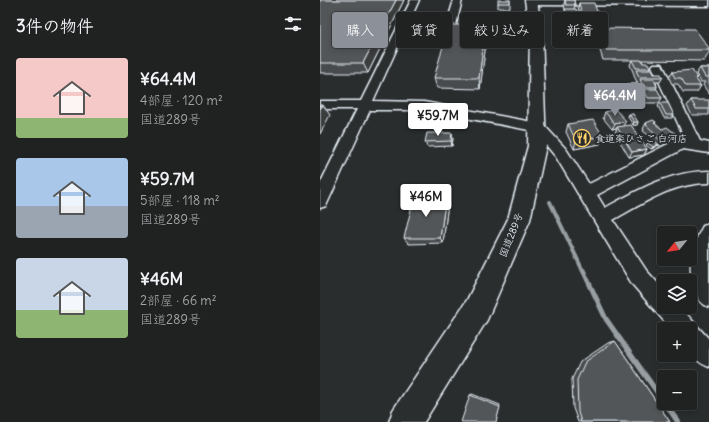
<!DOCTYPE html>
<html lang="ja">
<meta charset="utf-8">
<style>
:root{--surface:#202222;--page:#2d2f2f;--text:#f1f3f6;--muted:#a2a4a5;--line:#3d3f40;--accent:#8c9099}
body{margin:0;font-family:Delius,"Klee One",sans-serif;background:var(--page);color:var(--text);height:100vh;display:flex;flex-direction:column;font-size:15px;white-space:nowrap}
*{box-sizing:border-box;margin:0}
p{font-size:13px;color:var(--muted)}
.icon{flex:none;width:22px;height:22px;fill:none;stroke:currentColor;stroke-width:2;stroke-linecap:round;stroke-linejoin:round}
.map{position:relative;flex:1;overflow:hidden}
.drawer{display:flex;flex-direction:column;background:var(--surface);width:320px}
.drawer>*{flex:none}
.top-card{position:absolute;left:12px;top:12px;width:317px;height:36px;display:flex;gap:8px}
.needle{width:26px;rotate:240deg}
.buttons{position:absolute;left:337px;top:226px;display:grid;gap:8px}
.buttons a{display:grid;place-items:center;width:40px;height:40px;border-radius:4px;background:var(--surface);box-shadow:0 2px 6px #0003,0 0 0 1px var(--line);font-size:20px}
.price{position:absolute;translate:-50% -34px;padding:0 9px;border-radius:4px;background:#fff;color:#222;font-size:13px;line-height:26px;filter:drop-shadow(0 1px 2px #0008)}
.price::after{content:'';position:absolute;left:50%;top:24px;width:12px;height:9px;margin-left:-6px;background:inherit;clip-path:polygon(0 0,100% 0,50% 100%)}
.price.active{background:var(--accent);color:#fff}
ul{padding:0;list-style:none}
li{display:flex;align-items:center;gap:12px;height:100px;padding:0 16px}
li span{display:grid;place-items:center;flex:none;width:112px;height:80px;border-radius:4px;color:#555}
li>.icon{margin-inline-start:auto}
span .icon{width:48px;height:48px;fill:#fffc;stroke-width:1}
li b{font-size:17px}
h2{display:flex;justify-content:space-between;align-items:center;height:48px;padding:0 16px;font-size:17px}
.pill{padding:0 14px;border-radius:4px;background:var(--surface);box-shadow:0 2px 6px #0003,0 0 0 1px var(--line);font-size:14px;line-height:36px}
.pill.active{background:var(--accent);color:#fff}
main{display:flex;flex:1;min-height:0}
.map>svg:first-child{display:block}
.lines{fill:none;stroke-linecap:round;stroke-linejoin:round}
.stream-far1{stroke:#989fa3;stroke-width:4}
.stream{stroke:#989fa3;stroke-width:5}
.minor-casing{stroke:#e8f1f8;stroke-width:3}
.highway-casing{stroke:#e8f1f8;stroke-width:3}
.minor{fill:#2a2d2e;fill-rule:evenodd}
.highway{fill:#2a2d2e;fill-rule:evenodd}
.wall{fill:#474b4d;stroke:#e8f1f8}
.shaded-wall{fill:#3a3d3e;stroke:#e8f1f8}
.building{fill:#535759;stroke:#e8f1f8}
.labels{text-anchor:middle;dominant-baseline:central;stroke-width:4;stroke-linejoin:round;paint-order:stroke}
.poi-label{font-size:10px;fill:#e8f1f8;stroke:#2a2d2e;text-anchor:start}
.street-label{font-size:10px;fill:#e8f1f8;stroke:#2a2d2e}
</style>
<main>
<section class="drawer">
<h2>3件の物件<svg class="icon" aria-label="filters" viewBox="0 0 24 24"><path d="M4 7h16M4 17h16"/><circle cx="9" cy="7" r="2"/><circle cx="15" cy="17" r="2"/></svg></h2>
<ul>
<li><span style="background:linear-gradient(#f6c9c9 75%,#8fb573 0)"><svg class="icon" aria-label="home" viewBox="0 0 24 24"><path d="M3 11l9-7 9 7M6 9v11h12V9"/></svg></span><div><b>¥64.4M</b><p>4部屋 · 120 m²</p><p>国道289号</p></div></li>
<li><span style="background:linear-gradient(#a9c7e8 60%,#9aa5b1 0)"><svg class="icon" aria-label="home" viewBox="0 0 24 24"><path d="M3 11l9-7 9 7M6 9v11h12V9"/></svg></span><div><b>¥59.7M</b><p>5部屋 · 118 m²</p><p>国道289号</p></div></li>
<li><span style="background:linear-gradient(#c9d6e8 65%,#8fb573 0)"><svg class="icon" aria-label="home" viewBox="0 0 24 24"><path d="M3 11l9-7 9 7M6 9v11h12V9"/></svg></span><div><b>¥46M</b><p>2部屋 · 66 m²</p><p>国道289号</p></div></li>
</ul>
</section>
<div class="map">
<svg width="389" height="422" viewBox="0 0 389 422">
<rect width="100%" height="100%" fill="#2a2d2e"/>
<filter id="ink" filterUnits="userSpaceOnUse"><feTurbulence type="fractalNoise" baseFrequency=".025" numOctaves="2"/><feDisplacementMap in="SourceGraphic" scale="8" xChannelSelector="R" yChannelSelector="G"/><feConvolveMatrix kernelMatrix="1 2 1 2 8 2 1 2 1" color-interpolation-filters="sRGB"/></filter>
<g filter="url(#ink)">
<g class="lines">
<path class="stream-far1" d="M230,202L263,271"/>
<g class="stream">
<path d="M263,270L286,319L344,402"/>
<path d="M345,403L358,422"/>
</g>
<g class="minor-casing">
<g id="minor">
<path d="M91,0H99L86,29H125L134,0H142L135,29L216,30L221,33L216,36L83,35L53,101L104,102L223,124L246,149L269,184L356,140L365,139L332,66L334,64H342L380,141L389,143V153L363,149L277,195L285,208C318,190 350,171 389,171V183C352,183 324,203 293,220L326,270L344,290V307H360C370,318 379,328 389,339V367C369,359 370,348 370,329H351L312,284L236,157L214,131L104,110H50L6,206L0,208V184L37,109H0V101H41Z"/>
<path d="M211,0H389V6L208,5L207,3Z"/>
<path d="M389,224V307C381,304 379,300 376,292C366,269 371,247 383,226Z"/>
</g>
</g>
<g class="highway-casing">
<path id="highway" d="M205,0H217L222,33L226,146L210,220L167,320L104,422H69L73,410L147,300L188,219L208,146L210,33Z"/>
</g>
<use href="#minor" class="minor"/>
<use href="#highway" class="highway"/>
</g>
<g class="wall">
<path d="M0,0H84L48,73H0Z"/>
<path d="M190,0V8H178V3Z"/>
<path d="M245,0H254L255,5L254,9L257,13V16H246L244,4Z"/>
<path d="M259,3L278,14L281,23L280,28H264L258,8Z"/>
<path d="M196,14V30H185V26H178V20L185,16Z"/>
<path d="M245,23L261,30L260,35H245L244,29Z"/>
<path d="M278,28L389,48V53L384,61L322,60L323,63L330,68L329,70L334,74L343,77L340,82H336L337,87L336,89L342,98L339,103H325L321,94L322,92H320L319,89L318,92H308L306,87L307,84H317L318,82H317L314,76V74L310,65L312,60H283L276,38Z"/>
<path d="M167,35L160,89L117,88L114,78Z"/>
<path d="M380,68H389V94L383,85L385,82H381L376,74Z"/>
<path d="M352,72L377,78L376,79L381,86L377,92H363L358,84H352L349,78Z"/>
<path d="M371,100L389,101V115H372L367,106Z"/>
<path d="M340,103L354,115L352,118H344L338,106Z"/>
<path d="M285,112L303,126L327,149L324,155L309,157L295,133L297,128L292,129L283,118Z"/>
<path d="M309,114L318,122L317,125H313L308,117Z"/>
<path d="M336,122L335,124L342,129L356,134L352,139L338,146L337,145L336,147L331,149L326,145L328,143L332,141L330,139L331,137L323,131L324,129H323L326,123Z"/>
<path d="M248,124L280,144L254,149L246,132Z"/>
<path d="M133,138L132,146L107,147L105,142Z"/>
<path d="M126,196L128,203L123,243L89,244L84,238Z"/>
<path d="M295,341L350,422H258L253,408L252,379L260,362L288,343Z"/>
</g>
<g class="shaded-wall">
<path d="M76,0H84L48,73L43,63Z"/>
<path d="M166,25L167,35L160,89L159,78Z"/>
<path d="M3,105L10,115L0,134V109Z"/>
<path d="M306,121L303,126L292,129L295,124Z"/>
<path d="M314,122H318L317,125H313Z"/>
<path d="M132,133L133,138L132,146L131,141Z"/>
<path d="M356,134L352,139L338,146L341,141Z"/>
<path d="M283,136L280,144L254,149L256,141Z"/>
<path d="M338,144L336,147L331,149L333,147Z"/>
<path d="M327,149L324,155L309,157L312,152Z"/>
<path d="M126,196L128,203L123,243L120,238Z"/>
<path d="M152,394L180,405L176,422L150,395Z"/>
</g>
<g class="building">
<path d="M0,0H76L43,63H0Z"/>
<rect x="178" y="0" width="12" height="3"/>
<path d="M245,0H254L255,5H246Z"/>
<path d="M259,3H274L278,14H262Z"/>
<path d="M245,9H256L257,13H246Z"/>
<path d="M185,14H196V25H185V20H178V16H185Z"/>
<path d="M262,14H278L281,23L265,22Z"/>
<path d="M245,23H259L261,30H246Z"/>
<path d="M129,25H166L159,78H114Z"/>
<path d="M278,28L375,29L389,48V50H286Z"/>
<path d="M312,60H321L323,63H328L330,68H316Z"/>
<path d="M380,68H389V77H385Z"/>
<path d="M316,70H332L334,74H341L343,77H319Z"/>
<path d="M372,70L377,78H375L381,86H366L361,78H355L352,72Z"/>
<path d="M320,79H334L337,87H323Z"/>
<path d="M307,84H317L319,89H309Z"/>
<path d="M324,89H337L342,98H328Z"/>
<path d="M371,100H389V109H376Z"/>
<path d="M340,103H348L354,115H346Z"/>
<path d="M0,105H3L0,109Z"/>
<path d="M295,109L306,121L295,124L285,112Z"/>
<path d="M309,114H313L318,122H314Z"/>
<path d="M273,120L283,136L256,141L248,124Z"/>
<path d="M333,120L336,122L334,123L342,129L347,127L356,134L341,141L333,134L335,133L326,125L327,124L326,123Z"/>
<path d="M311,125L327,149L312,152L297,127Z"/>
<path d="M107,133H132L131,141L105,142Z"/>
<path d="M333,140L338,144L333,147L328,143Z"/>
<path d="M126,196L120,238H84L94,197Z"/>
<path d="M295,341L350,422H261L258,412L257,380L265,362Z"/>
<path d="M150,395L180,407L176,422H141Z"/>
</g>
</g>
<defs>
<g id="restaurant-ring" transform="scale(0.9)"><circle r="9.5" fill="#2a2d2e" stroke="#ffd166" stroke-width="1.5"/><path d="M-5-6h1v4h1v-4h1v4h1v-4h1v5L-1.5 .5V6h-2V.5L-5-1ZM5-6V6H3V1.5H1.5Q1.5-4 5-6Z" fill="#ffd166"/></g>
</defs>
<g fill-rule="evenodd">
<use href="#restaurant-ring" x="262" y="138"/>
</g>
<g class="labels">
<g class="poi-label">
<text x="275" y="138">食道楽ひさご 白河店</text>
</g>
<g class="street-label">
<text transform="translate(191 235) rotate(-68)">国道289号</text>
</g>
</g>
</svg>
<div class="buttons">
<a><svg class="needle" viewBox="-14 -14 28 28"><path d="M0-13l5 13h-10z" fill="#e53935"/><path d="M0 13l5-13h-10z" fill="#a2a4a5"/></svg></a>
<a><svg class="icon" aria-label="layers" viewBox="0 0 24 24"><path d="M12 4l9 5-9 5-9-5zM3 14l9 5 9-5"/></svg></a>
<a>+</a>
<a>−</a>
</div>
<b class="price active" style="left:295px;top:117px">¥64.4M</b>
<b class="price" style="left:118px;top:137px">¥59.7M</b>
<b class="price" style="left:106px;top:218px">¥46M</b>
<div class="top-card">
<a class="pill active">購入</a>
<a class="pill">賃貸</a>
<a class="pill">絞り込み</a>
<a class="pill">新着</a>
</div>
</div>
</main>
